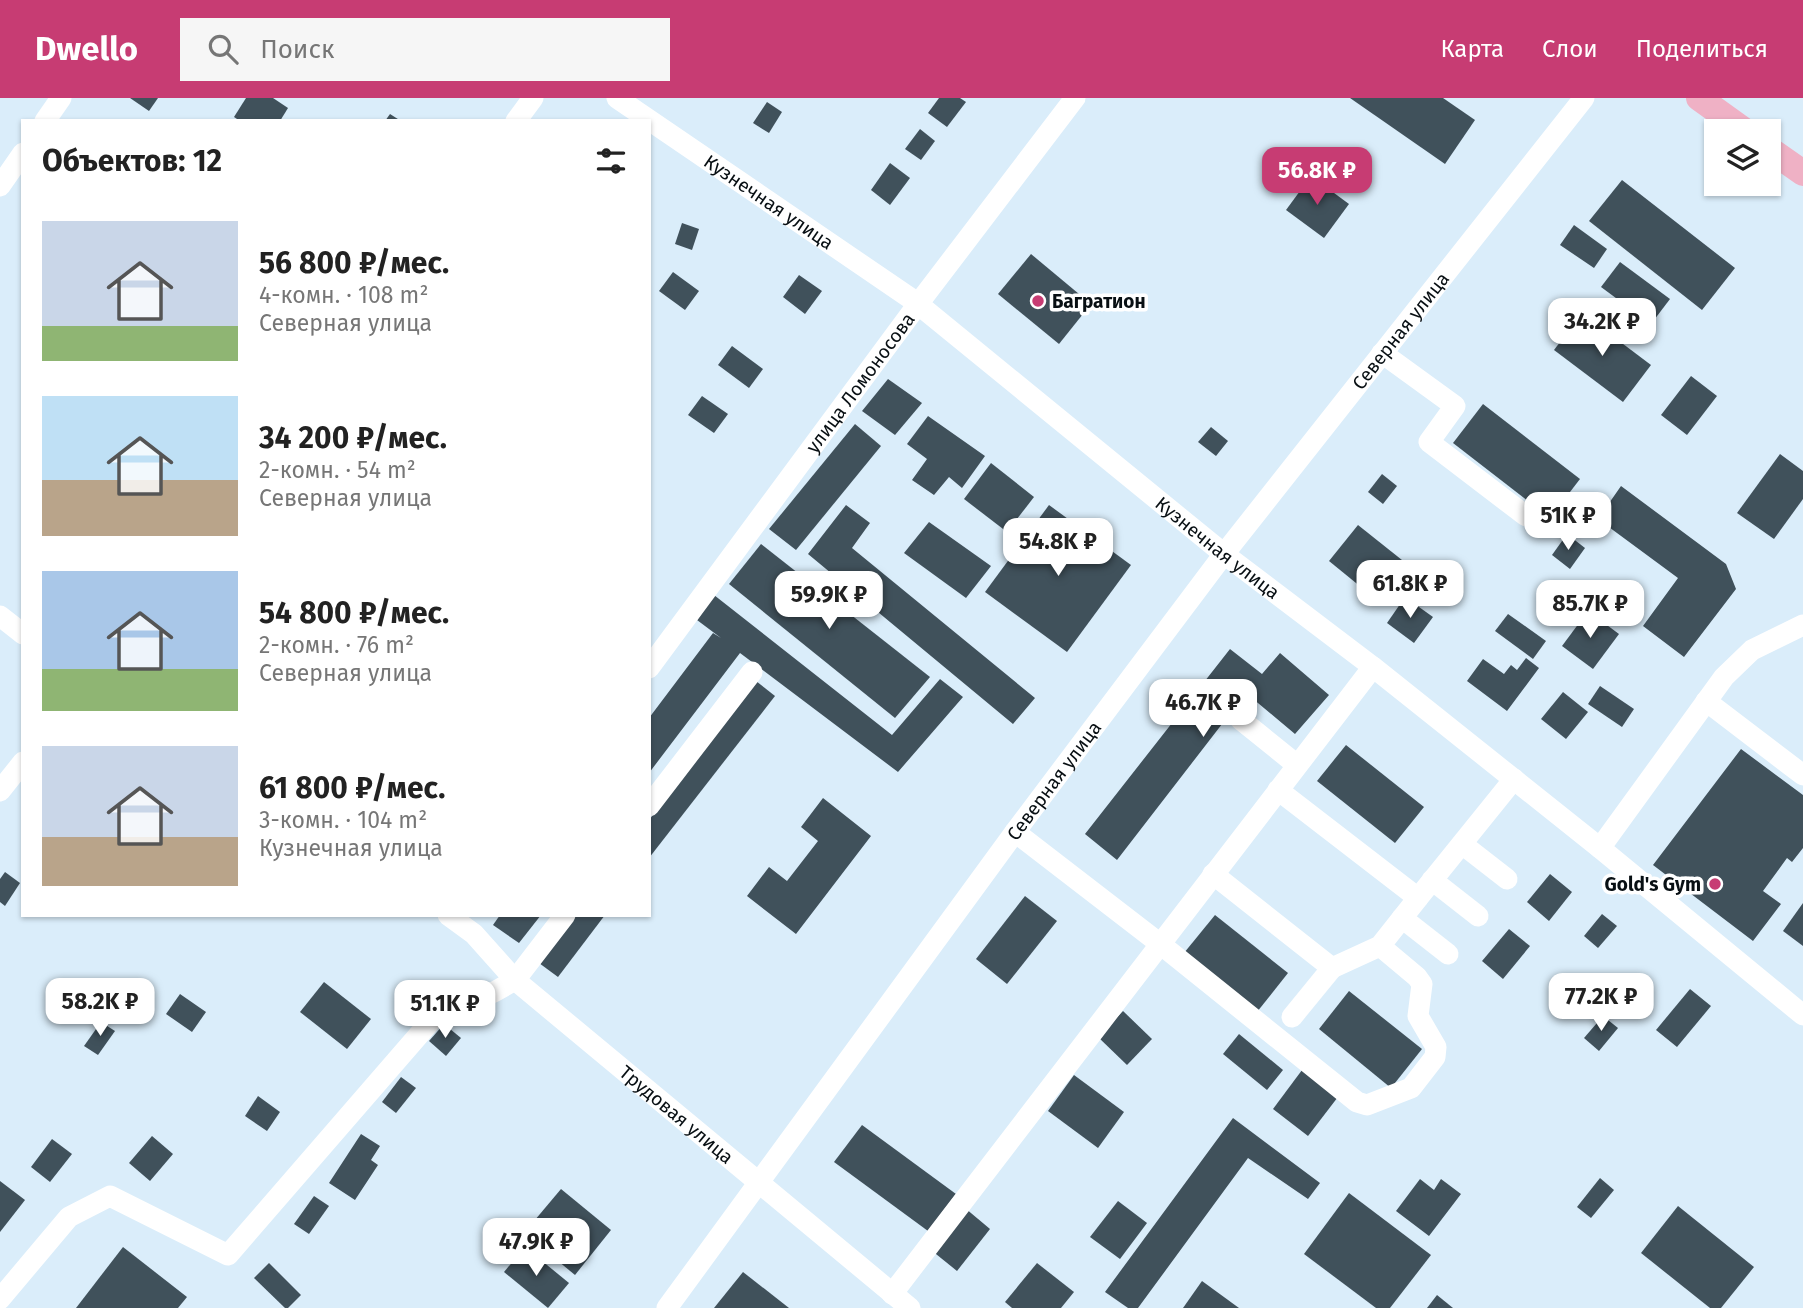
<!DOCTYPE html>
<html lang="ru">
<meta charset="utf-8">
<style>
:root{--surface:#fff;--page:#f6f6f6;--text:#222;--muted:#767676;--accent:#c73c73}
body{margin:0;font-family:"Fira Sans",sans-serif;background:var(--page);color:var(--text);height:100vh;display:flex;flex-direction:column;font-size:26px;white-space:nowrap}
*{box-sizing:border-box;margin:0}
p{font-size:23px;color:var(--muted)}
.icon{flex:none;width:38px;height:38px;fill:none;stroke:currentColor;stroke-width:2;stroke-linecap:round;stroke-linejoin:round}
.map{position:relative;flex:1;overflow:hidden}
.sheet{position:absolute;left:21px;top:21px;width:630px;height:798px;display:flex;flex-direction:column;background:var(--surface);border-radius:0px;box-shadow:0 2px 5px #0004}
.sheet>*{flex:none}
.fabs{position:absolute;left:1704px;top:21px;display:grid;gap:14px}
.fabs a{display:grid;place-items:center;width:77px;height:77px;border-radius:0px;background:var(--surface);box-shadow:0 2px 5px #0004;font-size:35px}
.price{position:absolute;translate:-50% -60px;padding:0 16px;border-radius:14px;background:#fff;color:#222;font-size:23px;line-height:46px;filter:drop-shadow(0 2px 4px #0008)}
.price::after{content:'';position:absolute;left:50%;top:42px;width:21px;height:16px;margin-left:-10px;background:inherit;clip-path:polygon(0 0,100% 0,50% 100%)}
.price.on{background:var(--accent);color:#fff}
ul{padding:0;list-style:none}
li{display:flex;align-items:center;gap:21px;height:175px;padding:0 21px}
li span{display:grid;place-items:center;flex:none;width:196px;height:140px;border-radius:0px;color:#555}
li>.icon{margin-inline-start:auto}
span .icon{width:84px;height:84px;fill:#fffc;stroke-width:1}
li b{font-size:30px}
h2{display:flex;justify-content:space-between;align-items:center;height:84px;padding:0 21px;font-size:30px}
header{display:flex;align-items:center;gap:42px;box-sizing:border-box;height:98px;padding:0 35px;background:var(--accent);color:#fff}
header strong{font-size:33px}
nav{display:flex;gap:38px;margin-inline-start:auto;font-size:24px}
.search{width:490px;height:63px;background:var(--page);display:flex;align-items:center;gap:18px;box-sizing:border-box;padding:0 24px;border-radius:0px;color:var(--muted);font-size:26px}
.map>svg:first-child{display:block}
.building{fill:#40515b}
.lines{fill:none;stroke-linecap:round;stroke-linejoin:round}
.minor{stroke:#fff;stroke-width:21}
.major{stroke:#efb1c5;stroke-width:26}
.poi-dot{fill:#c73c73;stroke:#fff;stroke-width:2.5}
.labels{text-anchor:middle;dominant-baseline:central;stroke-width:7;stroke-linejoin:round;paint-order:stroke}
.street-label{font-size:19px;fill:#080f13;stroke:#fff}
.poi-label{font-size:19px;font-weight:bold;fill:#080f13;stroke:#fff;text-anchor:start}
</style>
<header>
<strong>Dwello</strong>
<div class="search"><svg class="icon" aria-label="search" viewBox="0 0 24 24"><circle cx="10" cy="10" r="6"/><path d="M15 15l6 6"/></svg>Поиск</div>
<nav><a>Карта</a><a>Слои</a><a>Поделиться</a></nav>
</header>
<div class="map">
<svg width="1803" height="1210" viewBox="0 0 1803 1210">
<rect width="100%" height="100%" fill="#daedfa"/>
<g class="building">
<path d="M130,0H158L149,13Z"/>
<path d="M246,0H273L288,10L280,23H240L234,19Z"/>
<path d="M939,0H960L966,4L947,29L928,15Z"/>
<path d="M1350,0H1443L1475,22L1445,66Z"/>
<path d="M767,4L782,14L769,35L753,25Z"/>
<path d="M390,16L401,23H385Z"/>
<path d="M920,31L935,43L921,62L905,51Z"/>
<path d="M890,65L910,80L890,107L871,92Z"/>
<path d="M1311,78L1349,106L1324,140L1286,112Z"/>
<path d="M1622,82L1735,170L1702,212L1589,123Z"/>
<path d="M682,125L699,131L692,152L675,146Z"/>
<path d="M1574,127L1607,151L1594,170L1560,147Z"/>
<path d="M1031,156L1091,206L1059,246L998,196Z"/>
<path d="M1620,164L1670,201L1651,226L1601,189Z"/>
<path d="M673,174L699,193L685,212L659,193Z"/>
<path d="M799,177L822,193L805,216L783,199Z"/>
<path d="M1582,215L1651,267L1623,304L1554,252Z"/>
<path d="M732,248L763,271L749,290L718,267Z"/>
<path d="M1691,278L1717,298L1687,337L1661,317Z"/>
<path d="M888,281L922,305L895,337L862,313Z"/>
<path d="M702,298L728,316L714,335L688,317Z"/>
<path d="M1483,306L1580,381L1550,420L1453,345Z"/>
<path d="M928,318L985,358L962,390L949,379L934,397L912,382L927,361L907,346Z"/>
<path d="M855,326L881,348L796,452L769,431Z"/>
<path d="M1211,329L1228,343L1216,358L1198,344Z"/>
<path d="M1780,356L1803,373V401L1774,441L1737,415Z"/>
<path d="M991,365L1034,399L1007,434L964,401Z"/>
<path d="M1382,376L1397,388L1383,406L1368,394Z"/>
<path d="M1621,388L1726,466L1736,491L1684,559L1643,528L1678,480L1598,421Z"/>
<path d="M846,407L870,425L852,450L1035,600L1013,626L808,456Z"/>
<path d="M1049,407L1131,467L1067,554L985,494Z"/>
<path d="M929,424L991,468L966,500L904,455Z"/>
<path d="M1358,427L1412,470L1383,507L1329,463Z"/>
<path d="M1567,436L1585,450L1570,471L1552,457Z"/>
<path d="M761,446L930,579L895,620L729,486Z"/>
<path d="M714,497L892,637L940,581L963,599L898,674L740,555L649,675V620L713,535L721,540L697,522Z"/>
<path d="M1405,499L1433,519L1414,545L1387,525Z"/>
<path d="M1588,513L1619,536L1593,571L1562,548Z"/>
<path d="M1508,516L1546,543L1533,561L1495,533Z"/>
<path d="M1230,551L1262,576L1280,555L1329,597L1295,636L1246,595L1117,762L1085,736Z"/>
<path d="M1526,560L1539,570L1507,613L1467,583L1483,561L1504,576L1511,567L1517,572Z"/>
<path d="M756,583L775,598L649,760V722Z"/>
<path d="M1600,588L1634,611L1622,629L1588,606Z"/>
<path d="M1563,594L1588,614L1566,641L1541,621Z"/>
<path d="M1346,647L1424,709L1395,745L1317,683Z"/>
<path d="M1741,651L1803,697V750L1792,764L1787,760L1763,793L1781,806L1753,843L1653,767Z"/>
<path d="M823,700L871,738L796,836L747,798L769,769L787,783L818,743L801,729Z"/>
<path d="M5,774L20,785L5,808L0,804V781Z"/>
<path d="M1550,776L1572,794L1549,823L1527,804Z"/>
<path d="M1025,798L1057,823L1007,886L976,861Z"/>
<path d="M1803,805V848L1783,833Z"/>
<path d="M1602,816L1617,828L1598,850L1584,838Z"/>
<path d="M500,817H541L519,845L493,827Z"/>
<path d="M576,817H605L558,879L539,865Z"/>
<path d="M1215,817L1288,875L1257,914L1184,855Z"/>
<path d="M1509,831L1530,848L1503,881L1482,863Z"/>
<path d="M324,884L371,921L347,951L300,914Z"/>
<path d="M1690,891L1711,908L1677,949L1656,932Z"/>
<path d="M1349,893L1422,951L1391,990L1319,931Z"/>
<path d="M180,896L206,914L192,934L166,916Z"/>
<path d="M1123,913L1152,941L1127,967L1098,939Z"/>
<path d="M1603,918L1618,930L1599,953L1584,940Z"/>
<path d="M101,924L115,933L98,957L84,948Z"/>
<path d="M444,926L461,940L446,958L429,943Z"/>
<path d="M1239,936L1283,972L1267,992L1223,956Z"/>
<path d="M1305,968L1341,995L1308,1038L1273,1011Z"/>
<path d="M1074,977L1124,1014L1098,1050L1048,1013Z"/>
<path d="M401,979L416,990L396,1015L382,1004Z"/>
<path d="M258,998L280,1014L267,1033L245,1018Z"/>
<path d="M1233,1020L1320,1085L1308,1101L1248,1060L1138,1210H1128L1105,1194Z"/>
<path d="M862,1027L956,1096L928,1133L834,1064Z"/>
<path d="M361,1036L380,1048L371,1062L378,1067L355,1102L329,1085Z"/>
<path d="M152,1038L173,1056L150,1083L129,1065Z"/>
<path d="M52,1041L72,1056L50,1084L31,1069Z"/>
<path d="M1600,1080L1614,1092L1591,1120L1577,1109Z"/>
<path d="M1420,1081L1434,1092L1441,1081L1461,1096L1429,1138L1396,1113Z"/>
<path d="M0,1083L25,1102L0,1134Z"/>
<path d="M561,1091L611,1132L575,1177L524,1135Z"/>
<path d="M1349,1095L1431,1157L1390,1210H1376L1304,1156Z"/>
<path d="M314,1098L329,1108L309,1136L294,1126Z"/>
<path d="M1118,1103L1147,1125L1120,1161L1090,1139Z"/>
<path d="M1678,1108L1754,1169L1721,1210H1710L1641,1155Z"/>
<path d="M965,1110L990,1131L957,1173L931,1152Z"/>
<path d="M123,1149L187,1199L178,1210H76Z"/>
<path d="M525,1149L569,1185L548,1210L504,1174Z"/>
<path d="M269,1165L301,1197L288,1210H285L254,1180Z"/>
<path d="M1037,1165L1074,1194L1061,1210H1012L1005,1204Z"/>
<path d="M743,1174L789,1210H714Z"/>
<path d="M1202,1183L1239,1210H1183Z"/>
<path d="M1437,1197L1453,1210H1427Z"/>
</g>
<g class="lines">
<g class="minor">
<path id="s1" d="M617,0L913,202L1224,456L1373,569L1600,750L1803,917"/>
<path d="M45,23L61,0"/>
<path d="M516,23L533,0"/>
<path d="M0,88L23,55"/>
<path d="M1382,255L1455,308L1429,344L1526,418"/>
<path d="M0,518L23,536"/>
<path id="s2" d="M649,570L918,206L1075,0"/>
<path d="M1706,603L1803,677"/>
<path d="M1240,621L1297,667"/>
<path d="M1278,692L1418,800L1514,681"/>
<path d="M0,693L23,664"/>
<path d="M649,708L752,574"/>
<path d="M1015,734L1159,845L1357,1004L1367,1007L1411,990L1435,959L1436,949L1418,918L1422,886L1417,879L1380,848"/>
<path d="M1462,746L1507,781"/>
<path d="M1600,750L1724,579L1752,552L1803,527"/>
<path d="M1213,776L1332,870L1380,848L1418,800"/>
<path d="M1432,782L1478,818"/>
<path id="s3" d="M448,817L474,836L515,882L910,1210"/>
<path d="M1402,820L1448,856"/>
<path d="M1292,919L1332,870"/>
<path d="M892,1196L1373,569"/>
<path d="M0,1201L69,1119L110,1098L228,1157L436,917L494,894L515,882L565,817"/>
<path id="s4" d="M667,1210L1015,734L1224,456L1584,0"/>
</g>
<g class="major">
<path d="M1699,0L1745,33"/>
<path d="M1769,51L1803,75"/>
</g>
</g>
<g class="poi-dot">
<circle cx="1038" cy="203" r="7"/>
<circle cx="1715" cy="786" r="7"/>
</g>
<g class="labels">
<g class="street-label">
<text stroke="none"><textPath href="#s1" startOffset="184">Кузнечная улица</textPath></text>
<text stroke="none"><textPath href="#s4" startOffset="1222">Северная улица</textPath></text>
<text stroke="none"><textPath href="#s2" startOffset="355">улица Ломоносова</textPath></text>
<text stroke="none"><textPath href="#s1" startOffset="751">Кузнечная улица</textPath></text>
<text stroke="none"><textPath href="#s4" startOffset="654">Северная улица</textPath></text>
<text stroke="none"><textPath href="#s3" startOffset="304">Трудовая улица</textPath></text>
</g>
<g class="poi-label">
<text x="1052" y="203">Багратион</text>
<text x="1701" y="786" text-anchor="end">Gold's Gym</text>
</g>
</g>
</svg>
<div class="fabs">
<a><svg class="icon" aria-label="layers" viewBox="0 0 24 24"><path d="M12 4l9 5-9 5-9-5zM3 14l9 5 9-5"/></svg></a>
</div>
<b class="price on" style="left:1317px;top:109px">56.8K ₽</b>
<b class="price" style="left:1602px;top:260px">34.2K ₽</b>
<b class="price" style="left:1568px;top:454px">51K ₽</b>
<b class="price" style="left:1058px;top:480px">54.8K ₽</b>
<b class="price" style="left:1410px;top:522px">61.8K ₽</b>
<b class="price" style="left:829px;top:533px">59.9K ₽</b>
<b class="price" style="left:1590px;top:542px">85.7K ₽</b>
<b class="price" style="left:1203px;top:641px">46.7K ₽</b>
<b class="price" style="left:1601px;top:935px">77.2K ₽</b>
<b class="price" style="left:100px;top:940px">58.2K ₽</b>
<b class="price" style="left:445px;top:942px">51.1K ₽</b>
<b class="price" style="left:536px;top:1180px">47.9K ₽</b>
<section class="sheet">
<h2>Объектов: 12<svg class="icon" aria-label="filters" viewBox="0 0 24 24"><path d="M4 7h16M4 17h16"/><circle cx="9" cy="7" r="2"/><circle cx="15" cy="17" r="2"/></svg></h2>
<ul>
<li><span style="background:linear-gradient(#c9d6e8 75%,#8fb573 0)"><svg class="icon" aria-label="home" viewBox="0 0 24 24"><path d="M3 11l9-7 9 7M6 9v11h12V9"/></svg></span><div><b>56 800 ₽/мес.</b><p>4-комн. · 108 m²</p><p>Северная улица</p></div></li>
<li><span style="background:linear-gradient(#bfe0f5 60%,#b9a48a 0)"><svg class="icon" aria-label="home" viewBox="0 0 24 24"><path d="M3 11l9-7 9 7M6 9v11h12V9"/></svg></span><div><b>34 200 ₽/мес.</b><p>2-комн. · 54 m²</p><p>Северная улица</p></div></li>
<li><span style="background:linear-gradient(#a9c7e8 70%,#8fb573 0)"><svg class="icon" aria-label="home" viewBox="0 0 24 24"><path d="M3 11l9-7 9 7M6 9v11h12V9"/></svg></span><div><b>54 800 ₽/мес.</b><p>2-комн. · 76 m²</p><p>Северная улица</p></div></li>
<li><span style="background:linear-gradient(#c9d6e8 65%,#b9a48a 0)"><svg class="icon" aria-label="home" viewBox="0 0 24 24"><path d="M3 11l9-7 9 7M6 9v11h12V9"/></svg></span><div><b>61 800 ₽/мес.</b><p>3-комн. · 104 m²</p><p>Кузнечная улица</p></div></li>
</ul>
</section>
</div>
